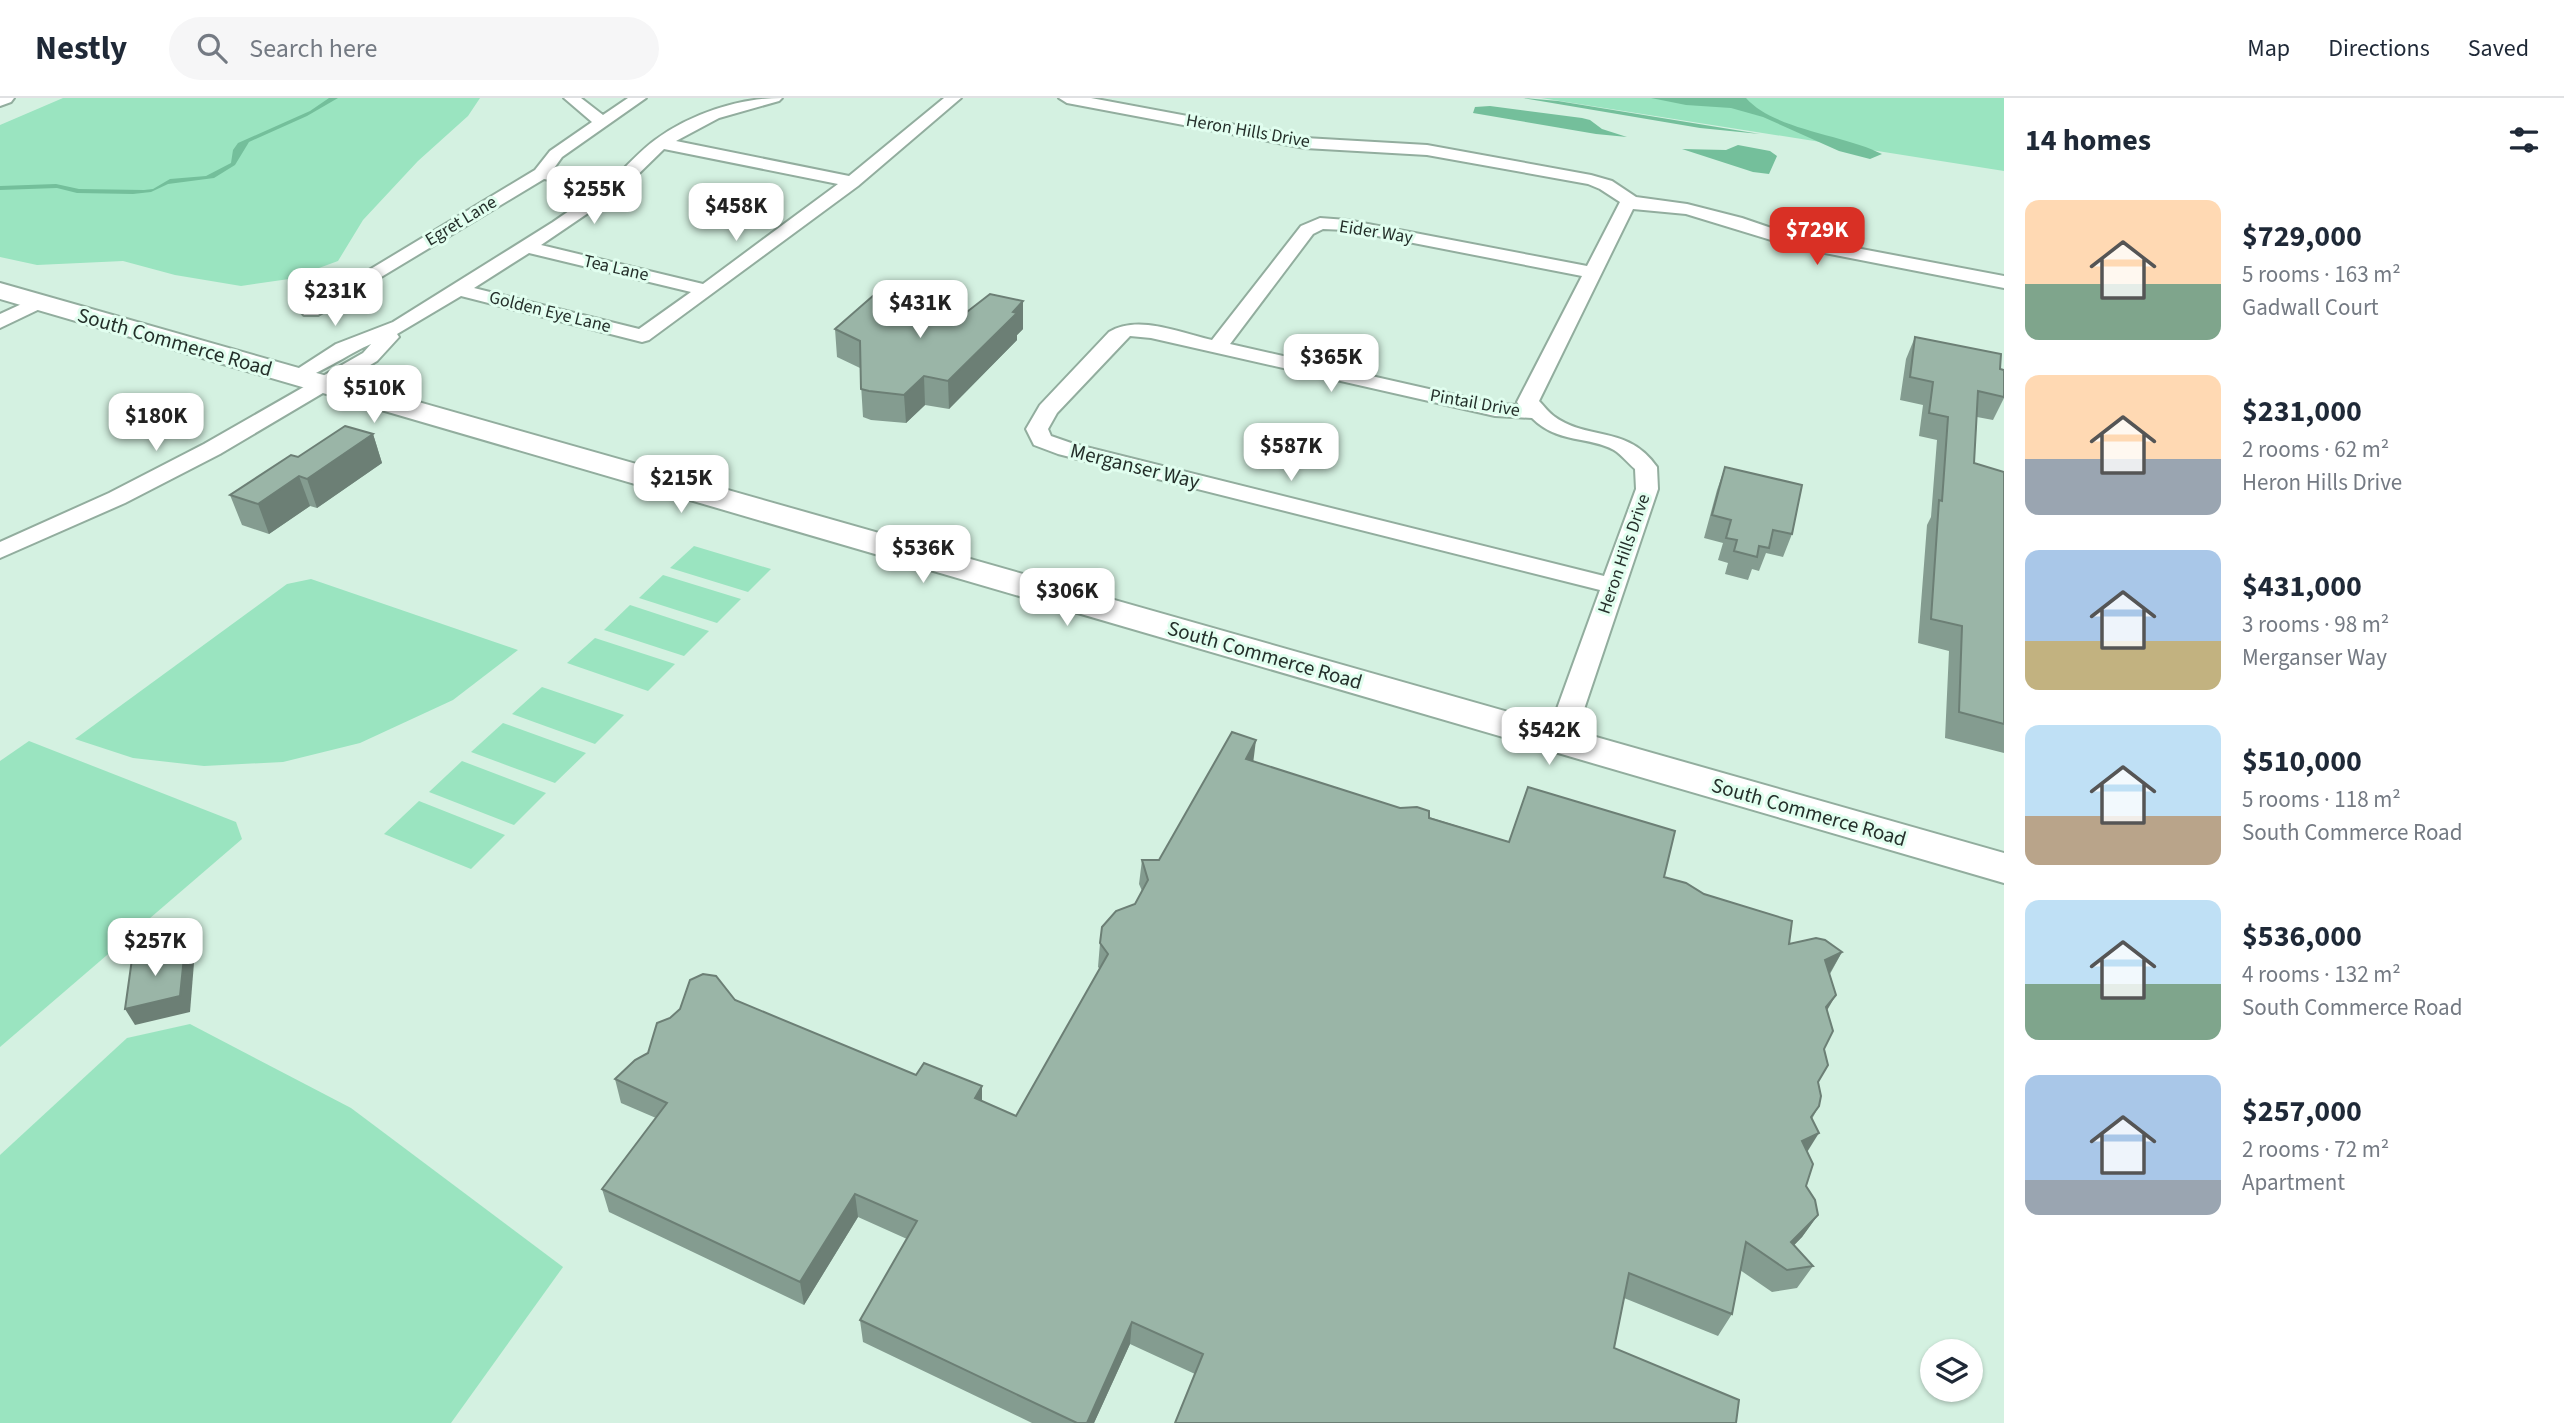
<!DOCTYPE html>
<meta charset="utf-8">
<style>
:root{--surface:#fff;--page:#f6f6f7;--text:#1f2937;--muted:#747a83;--line:#e0e1e3;--accent:#d93025}
body{margin:0;font-family:"Source Sans 3",sans-serif;background:var(--page);color:var(--text);height:100vh;display:flex;flex-direction:column;font-size:26px;white-space:nowrap}
*{box-sizing:border-box;margin:0}
p{font-size:23px;color:var(--muted)}
.icon{flex:none;width:38px;height:38px;fill:none;stroke:currentColor;stroke-width:2;stroke-linecap:round;stroke-linejoin:round}
.map{position:relative;flex:1;overflow:hidden}
.drawer{display:flex;flex-direction:column;background:var(--surface);width:560px}
.drawer>*{flex:none}
.buttons{position:absolute;left:1920px;top:1241px;display:grid;gap:14px}
.buttons a{display:grid;place-items:center;width:63px;height:63px;border-radius:50%;background:var(--surface);box-shadow:0 2px 5px #0004;font-size:35px}
.price{position:absolute;translate:-50% -60px;padding:0 16px;border-radius:14px;background:#fff;color:#222;font-size:23px;line-height:46px;filter:drop-shadow(0 2px 4px #0008)}
.price::after{content:'';position:absolute;left:50%;top:42px;width:21px;height:16px;margin-left:-10px;background:inherit;clip-path:polygon(0 0,100% 0,50% 100%)}
.price.selected{background:var(--accent);color:#fff}
ul{padding:0;list-style:none}
li{display:flex;align-items:center;gap:21px;height:175px;padding:0 21px}
li span{display:grid;place-items:center;flex:none;width:196px;height:140px;border-radius:14px;color:#555}
li>.icon{margin-inline-start:auto}
span .icon{width:84px;height:84px;fill:#fffc;stroke-width:1}
li b{font-size:30px}
h2{display:flex;justify-content:space-between;align-items:center;height:84px;padding:0 21px;font-size:30px}
header{display:flex;align-items:center;gap:42px;box-sizing:border-box;height:98px;padding:0 35px;background:var(--surface);border-bottom:2px solid var(--line)}
header strong{font-size:33px}
nav{display:flex;gap:38px;margin-inline-start:auto;font-size:24px}
.search{width:490px;height:63px;background:var(--page);display:flex;align-items:center;gap:18px;box-sizing:border-box;padding:0 24px;border-radius:38px;color:var(--muted);font-size:26px}
main{display:flex;flex:1;min-height:0}
.map>svg:first-child{display:block}
.green{fill:#9ae4c0}
.water{fill:#74bf9b}
.lines{fill:none;stroke-linecap:round;stroke-linejoin:round}
.street-casing{stroke:#92ad9e;stroke-width:4}
.secondary-casing{stroke:#92ad9e;stroke-width:4}
.street{fill:#fff;fill-rule:evenodd}
.secondary{fill:#fff;fill-rule:evenodd}
.wall{fill:#849c90}
.shaded-wall{fill:#6c7f75}
.building{fill:#9ab5a7;stroke:#6c7f75;stroke-width:2}
.labels{text-anchor:middle;dominant-baseline:central;stroke-width:6;stroke-linejoin:round;paint-order:stroke}
.far-street-label{font-size:18px;fill:#242f2a;stroke:#e1feef}
.street-label{font-size:21px;fill:#242f2a;stroke:#e1feef}
</style>
<header>
<strong>Nestly</strong>
<div class="search"><svg class="icon" aria-label="search" viewBox="0 0 24 24"><circle cx="10" cy="10" r="6"/><path d="M15 15l6 6"/></svg>Search here</div>
<nav><a>Map</a><a>Directions</a><a>Saved</a></nav>
</header>
<main>
<div class="map">
<svg width="2004" height="1325" viewBox="0 0 2004 1325">
<rect width="100%" height="100%" fill="#d4f1e1"/>
<g class="green">
<path d="M63,0H480L468,18L418,63L363,122L338,163L289,181L241,188L175,177L123,163L37,167L0,159V27Z"/>
<path d="M1541,0H2004V73Z"/>
<path d="M694,448L771,471L748,494L670,470Z"/>
<path d="M663,477L741,501L717,525L639,500Z"/>
<path d="M311,481L518,552L453,602L360,645L283,664L204,668L133,660L75,641L287,486Z"/>
<path d="M630,507L709,533L684,558L604,532Z"/>
<path d="M595,540L675,566L648,593L567,565Z"/>
<path d="M542,589L624,617L595,646L512,616Z"/>
<path d="M503,625L586,655L555,685L471,654Z"/>
<path d="M29,643L236,724L242,741L0,949V663Z"/>
<path d="M462,663L546,695L514,727L429,694Z"/>
<path d="M419,703L505,737L471,771L384,736Z"/>
<path d="M190,926L351,1010L563,1169L451,1325H0V1057L127,940Z"/>
</g>
<g class="water">
<path d="M329,0H338L307,18L249,44L235,67L214,80L168,86L151,94L133,96L77,95L57,90L0,92V88L56,86L79,91L144,92L153,91L170,81L206,78L231,65L233,52L238,45L310,13Z"/>
<path d="M1523,0L1558,3L1760,36L1700,30Z"/>
<path d="M1651,0H1746C1774,32 1846,37 1882,56L1870,61L1839,53L1763,19L1731,10L1686,7Z"/>
<path d="M1490,8L1582,20L1590,22L1602,31L1627,39L1596,36L1473,15L1475,9Z"/>
<path d="M1738,47L1770,53L1777,58L1769,76L1753,74L1682,51L1726,52Z"/>
</g>
<g class="lines">
<g class="street-casing">
<g id="street">
<path d="M564,0H581L603,17L628,0H646L562,59L552,73L612,82C626,69 640,53 655,42C691,16 738,0 782,0L779,3L719,20L676,43L849,78L944,0H961L858,88L649,242L642,244L461,198L397,236L399,239L377,263L220,356L125,405L0,460V444L109,395L204,346L363,255L371,246C351,254 303,287 288,283L285,279L336,246L393,224L553,124L601,91L544,81L318,217H304L301,213L535,72L550,53L592,24ZM664,51L838,86L703,186L541,147L622,92ZM529,155L691,194L639,231L474,190Z"/>
<path d="M1059,0H1091L1305,40L1427,47L1591,77L1612,83L1636,99L1687,106L1742,120L1798,139L2004,178V190L1794,149L1686,116L1633,111L1539,303C1544,308 1549,315 1555,319C1589,343 1628,327 1657,369L1658,391L1574,641L1570,648L1560,650L1550,648L1546,641L1600,492L1058,356L1034,347L1026,331L1040,307L1109,234C1138,216 1181,235 1212,242L1301,128L1320,120L1347,122L1587,168L1620,104L1600,91L1588,86L1427,57L1305,50L1067,5ZM1323,131L1347,132L1582,178L1517,304L1519,307L1495,306L1230,246L1313,136ZM1130,238L1151,240L1495,318L1532,320C1558,346 1589,338 1614,352C1622,357 1628,365 1635,371L1636,391L1604,478L1074,346L1051,338L1048,331L1057,315Z"/>
<path d="M39,198L46,200L49,204L46,208L0,230V216Z"/>
</g>
</g>
<g class="secondary-casing">
<g id="secondary">
<path d="M0,0H14L11,4L0,8Z"/>
<path d="M0,185L2004,755V785L0,201Z"/>
</g>
</g>
<use href="#street" class="street"/>
<use href="#secondary" class="secondary"/>
</g>
<g class="wall">
<path d="M1023,203V231L1017,237V242L949,311L925,307L906,325L871,322L863,319L860,270L837,259L835,231L963,217Z"/>
<path d="M1915,239L2004,272V300L1993,322L1977,319L1974,365L2004,374V655L1945,640L1949,553L1918,545L1927,427L1931,419L1937,342L1919,338L1923,307L1900,302L1906,261Z"/>
<path d="M373,336L382,365L317,410L310,408L269,436L242,427L230,397L298,359Z"/>
<path d="M1725,369L1792,436L1783,459L1766,455L1759,473L1752,471L1748,482L1725,476L1728,465L1718,462L1723,445L1704,440L1717,392Z"/>
<path d="M1253,664L1509,744L1664,779L1789,846L1842,854L1830,876L1824,951L1818,984L1819,1008L1812,1021L1807,1054L1806,1088L1818,1117L1802,1139L1794,1147L1813,1168L1797,1190L1772,1194L1740,1172L1732,1216L1718,1238L1624,1200L1195,1276L1130,1246L1094,1325H1032L863,1244L860,1222L907,1141L858,1119L804,1207L609,1114L602,1091L656,1020L621,1005L615,981L648,955L735,902L916,977L982,988V1004L1016,1018L1100,871L1098,869L1100,845L1135,806L1142,793L1139,786L1142,762H1159Z"/>
</g>
<g class="shaded-wall">
<path d="M1023,203V231L1017,237V242L949,311L948,283Z"/>
<path d="M924,278L925,307L906,325L904,297Z"/>
<path d="M373,336L382,365L317,410L307,381Z"/>
<path d="M299,378L310,408L269,436L258,406Z"/>
<path d="M1256,642L1253,666L1246,661Z"/>
<path d="M185,849L194,865L190,914L135,927L125,911Z"/>
<path d="M1842,854L1828,878L1825,862Z"/>
<path d="M1836,897L1822,921L1826,909Z"/>
<path d="M982,988V1011L975,1000Z"/>
<path d="M1819,1035L1804,1059L1802,1043Z"/>
<path d="M855,1096L858,1119L804,1207L800,1184Z"/>
<path d="M1818,1117L1802,1139L1776,1166L1791,1144Z"/>
<path d="M1132,1224L1130,1246L1094,1325H1087Z"/>
</g>
<g class="building">
<path d="M875,196L963,217L990,196L1023,203L1013,214L1017,215L948,283L924,278L904,297L869,293L861,291L860,243L835,231Z"/>
<path d="M1915,239L2001,256L2000,271L2004,272V299L1978,293L1974,365L2004,374V626L1959,614L1962,528L1931,521L1939,402L1942,403L1948,319L1929,315L1933,284L1910,279Z"/>
<path d="M345,328L373,336L307,381L299,378L258,406L230,397L291,357L298,359Z"/>
<path d="M1725,369L1802,387L1792,436L1773,432L1769,450L1759,448L1757,459L1734,453L1737,442L1726,440L1731,422L1712,417Z"/>
<path d="M1232,634L1256,642L1246,661L1400,710L1417,709L1429,713V720L1509,744L1528,689L1675,733L1664,779L1686,785L1704,796L1792,823L1789,846L1816,840L1825,842L1842,854L1825,862L1836,897L1826,909L1833,933L1824,951L1828,967L1818,984L1821,998L1819,1008L1811,1019L1819,1035L1802,1043L1813,1066L1806,1088L1815,1102L1818,1117L1791,1144L1813,1168L1787,1172L1746,1144L1732,1216L1629,1175L1614,1250L1739,1302L1736,1325H1175L1203,1256L1132,1224L1087,1325H1077L860,1222L917,1123L855,1096L800,1184L602,1091L667,1005L615,981L635,962L648,955L657,925L670,920L680,911L690,882L703,876L716,878L735,902L916,977L924,965L982,988L975,1000L1016,1018L1108,856L1100,845L1102,829L1116,813L1135,806L1148,782L1142,762H1159Z"/>
<path d="M185,849L180,898L125,911L132,861Z"/>
</g>
<g class="labels">
<g class="far-street-label">
<text transform="translate(1248 33) rotate(10)">Heron Hills Drive</text>
<text transform="translate(461 123) rotate(-31)">Egret Lane</text>
<text transform="translate(1376 134) rotate(9)">Eider Way</text>
<text transform="translate(616 170) rotate(13)">Tea Lane</text>
<text transform="translate(550 214) rotate(14)">Golden Eye Lane</text>
<text transform="translate(1475 305) rotate(10)">Pintail Drive</text>
<text transform="translate(1624 456) rotate(-71)">Heron Hills Drive</text>
</g>
<g class="street-label">
<text transform="translate(175 244) rotate(16)">South Commerce Road</text>
<text transform="translate(1135 368) rotate(14)">Merganser Way</text>
<text transform="translate(1265 557) rotate(16)">South Commerce Road</text>
<text transform="translate(1809 714) rotate(16)">South Commerce Road</text>
</g>
</g>
</svg>
<div class="buttons">
<a><svg class="icon" aria-label="layers" viewBox="0 0 24 24"><path d="M12 4l9 5-9 5-9-5zM3 14l9 5 9-5"/></svg></a>
</div>
<b class="price" style="left:594px;top:128px">$255K</b>
<b class="price" style="left:736px;top:145px">$458K</b>
<b class="price selected" style="left:1817px;top:169px">$729K</b>
<b class="price" style="left:335px;top:230px">$231K</b>
<b class="price" style="left:920px;top:242px">$431K</b>
<b class="price" style="left:1331px;top:296px">$365K</b>
<b class="price" style="left:374px;top:327px">$510K</b>
<b class="price" style="left:156px;top:355px">$180K</b>
<b class="price" style="left:1291px;top:385px">$587K</b>
<b class="price" style="left:681px;top:417px">$215K</b>
<b class="price" style="left:923px;top:487px">$536K</b>
<b class="price" style="left:1067px;top:530px">$306K</b>
<b class="price" style="left:1549px;top:669px">$542K</b>
<b class="price" style="left:155px;top:880px">$257K</b>
</div>
<section class="drawer">
<h2>14 homes<svg class="icon" aria-label="filters" viewBox="0 0 24 24"><path d="M4 7h16M4 17h16"/><circle cx="9" cy="7" r="2"/><circle cx="15" cy="17" r="2"/></svg></h2>
<ul>
<li><span style="background:linear-gradient(#ffd9b3 60%,#7fa58c 0)"><svg class="icon" aria-label="home" viewBox="0 0 24 24"><path d="M3 11l9-7 9 7M6 9v11h12V9"/></svg></span><div><b>$729,000</b><p>5 rooms · 163 m²</p><p>Gadwall Court</p></div></li>
<li><span style="background:linear-gradient(#ffd9b3 60%,#9aa5b1 0)"><svg class="icon" aria-label="home" viewBox="0 0 24 24"><path d="M3 11l9-7 9 7M6 9v11h12V9"/></svg></span><div><b>$231,000</b><p>2 rooms · 62 m²</p><p>Heron Hills Drive</p></div></li>
<li><span style="background:linear-gradient(#a9c7e8 65%,#c2b280 0)"><svg class="icon" aria-label="home" viewBox="0 0 24 24"><path d="M3 11l9-7 9 7M6 9v11h12V9"/></svg></span><div><b>$431,000</b><p>3 rooms · 98 m²</p><p>Merganser Way</p></div></li>
<li><span style="background:linear-gradient(#bfe0f5 65%,#b9a48a 0)"><svg class="icon" aria-label="home" viewBox="0 0 24 24"><path d="M3 11l9-7 9 7M6 9v11h12V9"/></svg></span><div><b>$510,000</b><p>5 rooms · 118 m²</p><p>South Commerce Road</p></div></li>
<li><span style="background:linear-gradient(#bfe0f5 60%,#7fa58c 0)"><svg class="icon" aria-label="home" viewBox="0 0 24 24"><path d="M3 11l9-7 9 7M6 9v11h12V9"/></svg></span><div><b>$536,000</b><p>4 rooms · 132 m²</p><p>South Commerce Road</p></div></li>
<li><span style="background:linear-gradient(#a9c7e8 75%,#9aa5b1 0)"><svg class="icon" aria-label="home" viewBox="0 0 24 24"><path d="M3 11l9-7 9 7M6 9v11h12V9"/></svg></span><div><b>$257,000</b><p>2 rooms · 72 m²</p><p>Apartment</p></div></li>
</ul>
</section>
</main>
